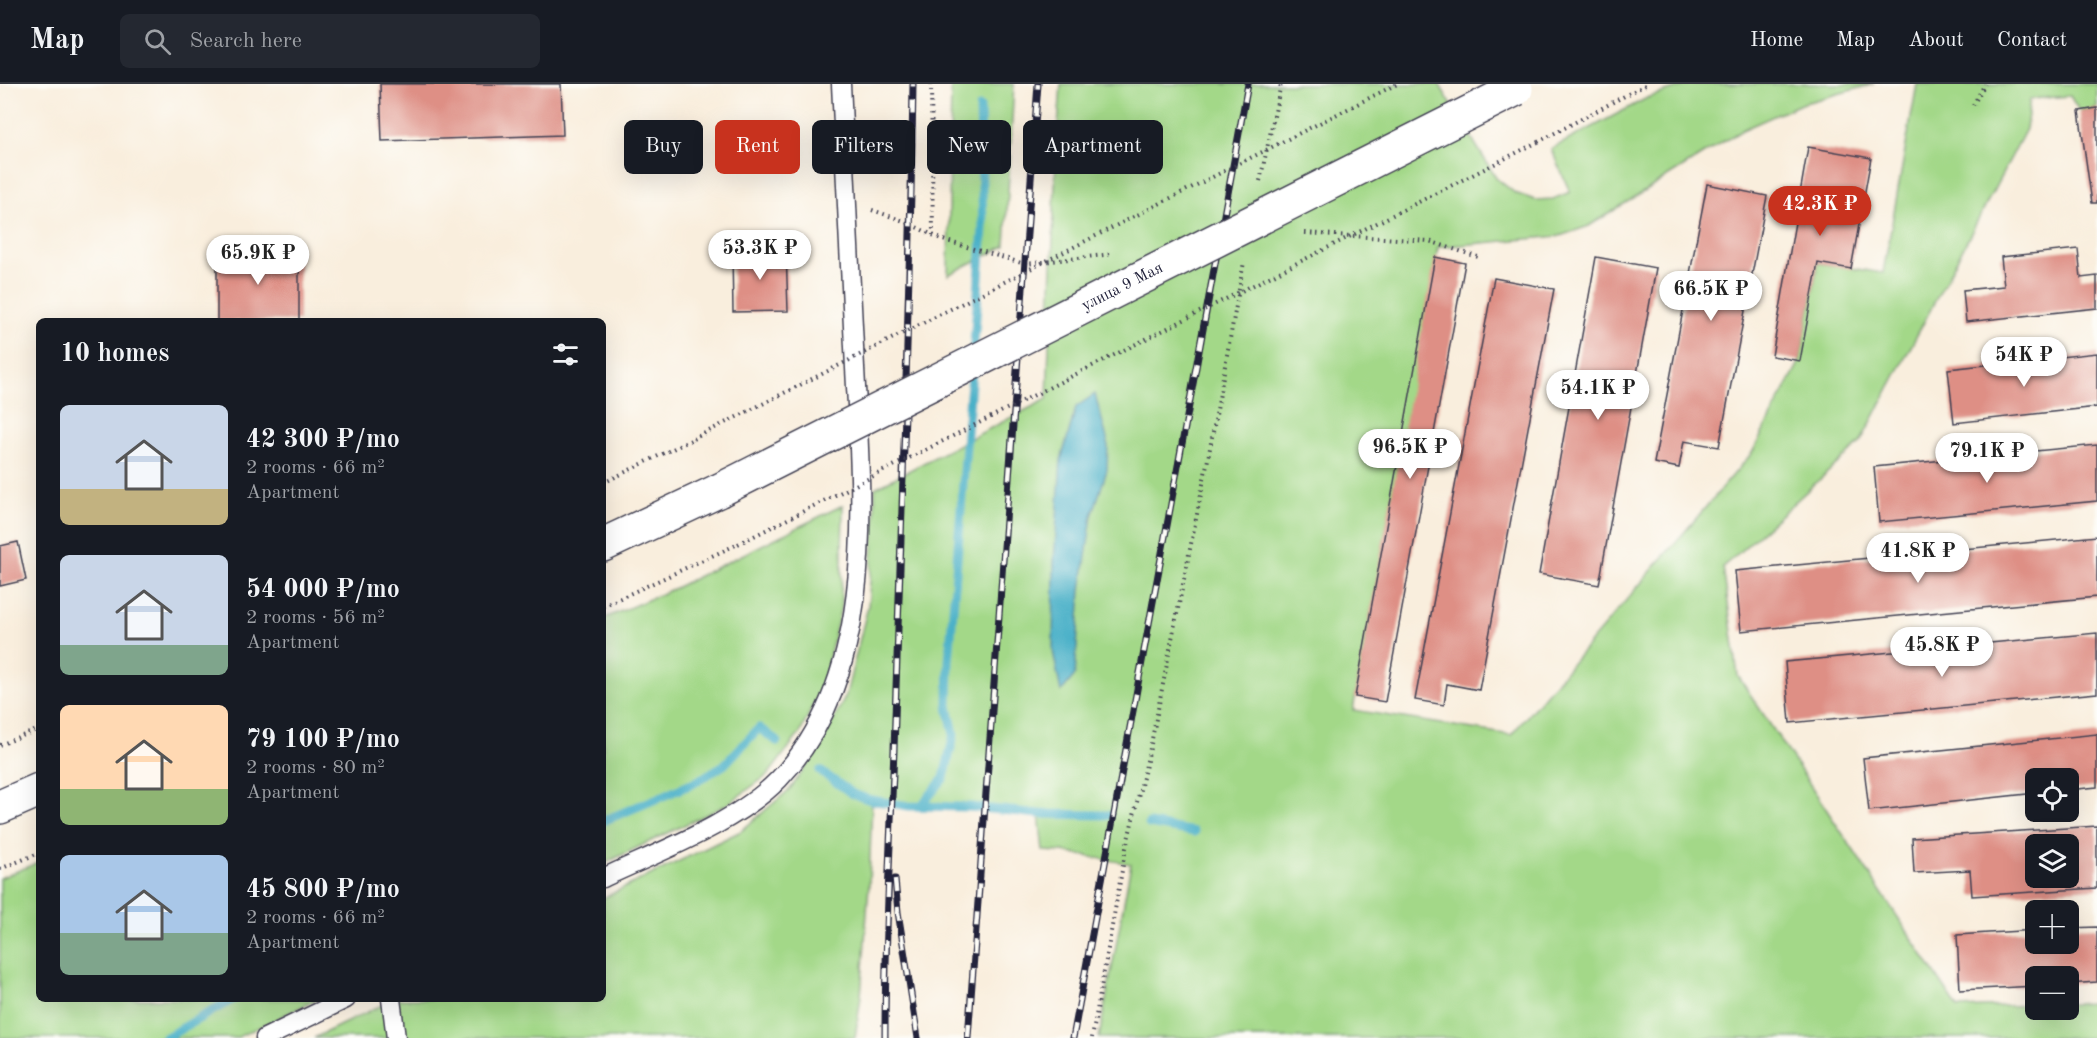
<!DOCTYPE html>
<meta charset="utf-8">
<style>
:root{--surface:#171b24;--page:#242831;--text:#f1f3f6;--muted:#9ea1a6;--line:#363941;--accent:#c8321e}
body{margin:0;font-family:"Old Standard TT",serif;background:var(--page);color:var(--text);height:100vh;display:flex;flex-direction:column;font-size:22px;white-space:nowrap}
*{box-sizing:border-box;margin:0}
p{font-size:20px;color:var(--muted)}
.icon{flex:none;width:33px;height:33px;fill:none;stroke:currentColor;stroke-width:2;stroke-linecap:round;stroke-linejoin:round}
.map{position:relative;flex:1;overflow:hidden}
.drawer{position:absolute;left:36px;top:234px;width:570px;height:684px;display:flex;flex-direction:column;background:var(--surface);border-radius:9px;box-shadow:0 6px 24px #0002}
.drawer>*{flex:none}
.banner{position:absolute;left:624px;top:36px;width:570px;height:54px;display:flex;gap:12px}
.fabs{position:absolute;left:2025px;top:684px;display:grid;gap:12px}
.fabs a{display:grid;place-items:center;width:54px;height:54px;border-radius:9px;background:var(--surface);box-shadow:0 6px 24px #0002;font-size:30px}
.price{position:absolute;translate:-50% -51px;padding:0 14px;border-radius:21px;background:#fff;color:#222;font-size:20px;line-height:39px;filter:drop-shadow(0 2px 3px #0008)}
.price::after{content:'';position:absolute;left:50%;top:36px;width:18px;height:14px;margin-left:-9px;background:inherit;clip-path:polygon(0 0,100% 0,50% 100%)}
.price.active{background:var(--accent);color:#fff}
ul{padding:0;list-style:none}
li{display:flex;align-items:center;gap:18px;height:150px;padding:0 24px}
li span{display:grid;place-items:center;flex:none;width:168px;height:120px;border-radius:9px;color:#555}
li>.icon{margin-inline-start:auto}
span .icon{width:72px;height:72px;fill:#fffc;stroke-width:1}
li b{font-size:26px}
h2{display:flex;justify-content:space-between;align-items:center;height:72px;padding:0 24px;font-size:26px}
.tag{padding:0 21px;border-radius:9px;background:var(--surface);box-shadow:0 6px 24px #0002;font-size:21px;line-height:54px}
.tag.active{background:var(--accent);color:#fff}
header{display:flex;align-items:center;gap:36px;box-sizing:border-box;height:84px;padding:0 30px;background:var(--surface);border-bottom:2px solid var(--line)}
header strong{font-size:28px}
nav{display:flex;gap:33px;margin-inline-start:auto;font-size:21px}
.search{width:420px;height:54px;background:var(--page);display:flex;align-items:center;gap:15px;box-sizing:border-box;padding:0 21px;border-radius:9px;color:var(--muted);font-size:22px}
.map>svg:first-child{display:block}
.green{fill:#a3d888;stroke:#627d62;stroke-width:1.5}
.water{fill:#49b0c8;stroke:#366982;stroke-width:1.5}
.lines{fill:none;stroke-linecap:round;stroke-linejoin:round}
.stream{stroke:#49b0c8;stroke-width:9}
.building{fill:#de8f85;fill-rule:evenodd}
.service-casing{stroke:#424153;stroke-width:21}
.secondary-casing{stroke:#424153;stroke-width:36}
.path{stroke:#424153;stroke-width:4;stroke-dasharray:1.5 4.5;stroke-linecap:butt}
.service{stroke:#fff;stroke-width:18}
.secondary{stroke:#fff;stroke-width:33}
.rail-casing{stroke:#22223b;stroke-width:7}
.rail{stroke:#fdfcf7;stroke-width:4.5;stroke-dasharray:14;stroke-linecap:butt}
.secondary-bridge-casing{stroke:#424153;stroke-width:36;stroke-linecap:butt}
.path-bridge{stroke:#424153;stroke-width:4;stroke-dasharray:1.5 4.5;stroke-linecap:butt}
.secondary-bridge{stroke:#fff;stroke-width:33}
.labels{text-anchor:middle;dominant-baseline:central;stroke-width:5;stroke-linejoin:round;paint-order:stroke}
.street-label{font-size:16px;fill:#22223b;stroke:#fdfcf7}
</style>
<header>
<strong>Map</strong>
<div class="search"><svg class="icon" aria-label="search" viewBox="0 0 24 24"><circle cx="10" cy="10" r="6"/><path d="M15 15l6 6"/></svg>Search here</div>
<nav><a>Home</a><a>Map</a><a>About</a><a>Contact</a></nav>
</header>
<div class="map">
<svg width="2097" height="954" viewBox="0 0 2097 954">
<rect width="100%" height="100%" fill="#fdfcf7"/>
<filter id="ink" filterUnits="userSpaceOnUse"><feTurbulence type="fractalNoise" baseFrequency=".0167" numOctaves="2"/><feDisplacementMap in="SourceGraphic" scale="12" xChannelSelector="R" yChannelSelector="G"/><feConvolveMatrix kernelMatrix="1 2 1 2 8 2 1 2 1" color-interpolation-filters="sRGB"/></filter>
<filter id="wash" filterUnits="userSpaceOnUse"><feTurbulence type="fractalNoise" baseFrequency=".008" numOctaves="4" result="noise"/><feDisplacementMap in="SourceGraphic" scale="24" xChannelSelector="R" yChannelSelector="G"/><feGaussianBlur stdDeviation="1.35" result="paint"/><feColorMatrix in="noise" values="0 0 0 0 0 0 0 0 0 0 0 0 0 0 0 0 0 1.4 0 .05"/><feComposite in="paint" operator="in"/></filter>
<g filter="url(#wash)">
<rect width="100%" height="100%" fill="#f9eedd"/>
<g class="green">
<path d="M951,0H1014L1005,162L948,191Z"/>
<path d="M1061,0H1439L1496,94L1515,109L1535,116L1553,115L1570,108L1551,65L1647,14L1690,0H1874L1801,20L1742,46L1589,142L1560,152L1438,163L1353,626L1511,651L1752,369L1800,277L1818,179L1883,189L1917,0H2097V24L2079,27L2070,12L2030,15L2026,45L1860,359L1723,483L1738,592L1958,924L2035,921L2036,926H2068L2069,920L2097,919V954H1099L1131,780L1063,768L1043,767L1039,730C983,724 927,724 872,716L869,801L861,912L855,954H314L394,915H603V814L741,747L790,705L820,663L846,611L868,522L875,436V404L1047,315L1056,74Z"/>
<path d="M843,421L841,523L823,600L800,649L768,691L726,721L603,780V535L675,504Z"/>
<path d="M39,778V915H318L236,954H0V794Z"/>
</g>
<path class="water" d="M1095,310L1108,358L1107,386L1092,432L1081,506L1075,591L1061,608L1053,567L1054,477L1061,376L1076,323Z"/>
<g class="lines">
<g class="stream">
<path d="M973,272L983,144L980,23"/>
<path d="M820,687L853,710L871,716L909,722L971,723L1039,730L1108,731"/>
<path d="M921,722L944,694L954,650L948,622L949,577L972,286"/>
<path d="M603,737L694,699L724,681L759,644L777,657"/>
<path d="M1149,740L1194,748"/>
<path d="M165,954L233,915"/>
</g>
</g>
<g id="blocks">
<g class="building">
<path d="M380,0H561L563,51L382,57Z"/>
<path d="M2097,24V119H2092L2079,27Z"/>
<path d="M1808,63L1871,74L1851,185L1818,179L1800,277L1772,272Z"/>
<path d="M1707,100L1767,112L1719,363L1684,357L1679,384L1654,379Z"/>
<path d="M2078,165L2081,194L2097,192V224L1966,238L1963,206L2004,202L2001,173Z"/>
<rect x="217" y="166" width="82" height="71"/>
<path d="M786,166L788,227L733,228L732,168Z"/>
<path d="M1435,173L1465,179L1385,618L1355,613Z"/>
<path d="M1596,173L1656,184L1599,501L1539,490Z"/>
<path d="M1494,194L1554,205L1479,606L1447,600L1444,621L1415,616Z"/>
<path d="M2097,269V323L1954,339L1948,285Z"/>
<path d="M2097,361V417L1879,438L1874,383Z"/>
<path d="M2097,452V513L1741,547L1735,487Z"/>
<path d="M18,458L26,496L0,502V462Z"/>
<path d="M2097,549V609L1790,639L1785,578Z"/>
<path d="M2097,650V703L2068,706V694H2036V709L1869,727L1863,674Z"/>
<path d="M2097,742V804L1972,812L1970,786L1914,789L1912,754ZM2036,760H2068V794H2036Z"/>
<path d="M2097,843V898L2068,900V892H2036V902L1960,906L1957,851L2036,846V860H2068V844Z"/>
</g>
</g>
</g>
<g filter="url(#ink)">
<use href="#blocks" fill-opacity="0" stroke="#424153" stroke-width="1.5"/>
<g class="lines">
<g class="service-casing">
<g id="service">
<path d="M603,794C658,768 737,739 779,695C883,587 860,401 854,263C850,175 845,88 841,0"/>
<path d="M391,915L396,954"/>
<path d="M265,954L346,915"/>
</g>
</g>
<g class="secondary-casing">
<g id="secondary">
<path d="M603,461L718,407"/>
<path d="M0,723L39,706"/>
</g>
</g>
<g class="path">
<path d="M931,0L933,151"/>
<path d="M1973,21L1985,0"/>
<path d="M1538,58L1647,0"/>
<path d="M1260,97L1281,0"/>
<path d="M872,126L904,137L943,156L1025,180L1113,170"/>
<path d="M1305,149L1429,157L1481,174"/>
<path d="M603,399L693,355"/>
<path d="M603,522L738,460"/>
<path d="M0,661L39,645"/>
<path d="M0,785L39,769"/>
<path d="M1092,954L1126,764L1151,660L1208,375L1244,178"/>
</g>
<use href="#service" class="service"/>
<use href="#secondary" class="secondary"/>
<g class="rail-casing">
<g id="rail">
<path d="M895,795L898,828L918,954"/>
<path d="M885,954C885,858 890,762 894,666C901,444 910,222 913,0"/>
<path d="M968,954L1038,0"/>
<path d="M1073,954L1248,0"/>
</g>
</g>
<use href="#rail" class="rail"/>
<g class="secondary-bridge-casing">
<g id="secondary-bridge">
<path id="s1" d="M718,407L1516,5"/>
</g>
</g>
<g class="path-bridge">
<path d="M693,355L1397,0"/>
<path d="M738,460L1538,58"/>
</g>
<use href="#secondary-bridge" class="secondary-bridge"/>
</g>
</g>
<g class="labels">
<g class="street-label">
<text stroke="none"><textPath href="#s1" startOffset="453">улица 9 Мая</textPath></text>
</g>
</g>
</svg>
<div class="fabs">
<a><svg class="icon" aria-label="locate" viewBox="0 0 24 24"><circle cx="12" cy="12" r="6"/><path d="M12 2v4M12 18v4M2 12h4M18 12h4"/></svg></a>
<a><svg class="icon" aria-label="layers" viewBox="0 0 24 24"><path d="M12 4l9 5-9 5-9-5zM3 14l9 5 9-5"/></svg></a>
<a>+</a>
<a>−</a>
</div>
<b class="price active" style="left:1820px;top:153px">42.3K ₽</b>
<b class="price" style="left:760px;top:197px">53.3K ₽</b>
<b class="price" style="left:258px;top:202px">65.9K ₽</b>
<b class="price" style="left:1711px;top:238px">66.5K ₽</b>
<b class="price" style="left:2024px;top:304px">54K ₽</b>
<b class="price" style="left:1598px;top:337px">54.1K ₽</b>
<b class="price" style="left:1410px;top:396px">96.5K ₽</b>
<b class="price" style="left:1987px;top:400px">79.1K ₽</b>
<b class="price" style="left:1918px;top:500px">41.8K ₽</b>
<b class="price" style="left:1942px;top:594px">45.8K ₽</b>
<div class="banner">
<a class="tag">Buy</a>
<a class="tag active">Rent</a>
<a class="tag">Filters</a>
<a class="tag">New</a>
<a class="tag">Apartment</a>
</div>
<section class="drawer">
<h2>10 homes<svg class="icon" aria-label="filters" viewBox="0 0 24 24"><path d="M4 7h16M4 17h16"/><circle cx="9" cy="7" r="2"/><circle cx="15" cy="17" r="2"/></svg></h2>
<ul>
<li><span style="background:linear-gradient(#c9d6e8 70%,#c2b280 0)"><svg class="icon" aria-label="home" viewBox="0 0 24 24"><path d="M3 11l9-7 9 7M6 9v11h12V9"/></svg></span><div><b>42 300 ₽/mo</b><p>2 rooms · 66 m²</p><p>Apartment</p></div></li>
<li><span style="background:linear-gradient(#c9d6e8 75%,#7fa58c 0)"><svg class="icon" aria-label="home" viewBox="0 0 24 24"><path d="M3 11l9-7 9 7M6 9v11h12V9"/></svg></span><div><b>54 000 ₽/mo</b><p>2 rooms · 56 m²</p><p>Apartment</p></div></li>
<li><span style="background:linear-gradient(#ffd9b3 70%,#8fb573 0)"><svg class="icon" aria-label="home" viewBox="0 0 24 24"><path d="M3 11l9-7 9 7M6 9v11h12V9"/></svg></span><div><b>79 100 ₽/mo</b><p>2 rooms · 80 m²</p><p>Apartment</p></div></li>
<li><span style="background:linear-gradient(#a9c7e8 65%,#7fa58c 0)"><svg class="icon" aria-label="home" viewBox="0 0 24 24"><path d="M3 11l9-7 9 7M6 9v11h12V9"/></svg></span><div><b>45 800 ₽/mo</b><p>2 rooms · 66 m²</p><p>Apartment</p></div></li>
</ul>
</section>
</div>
